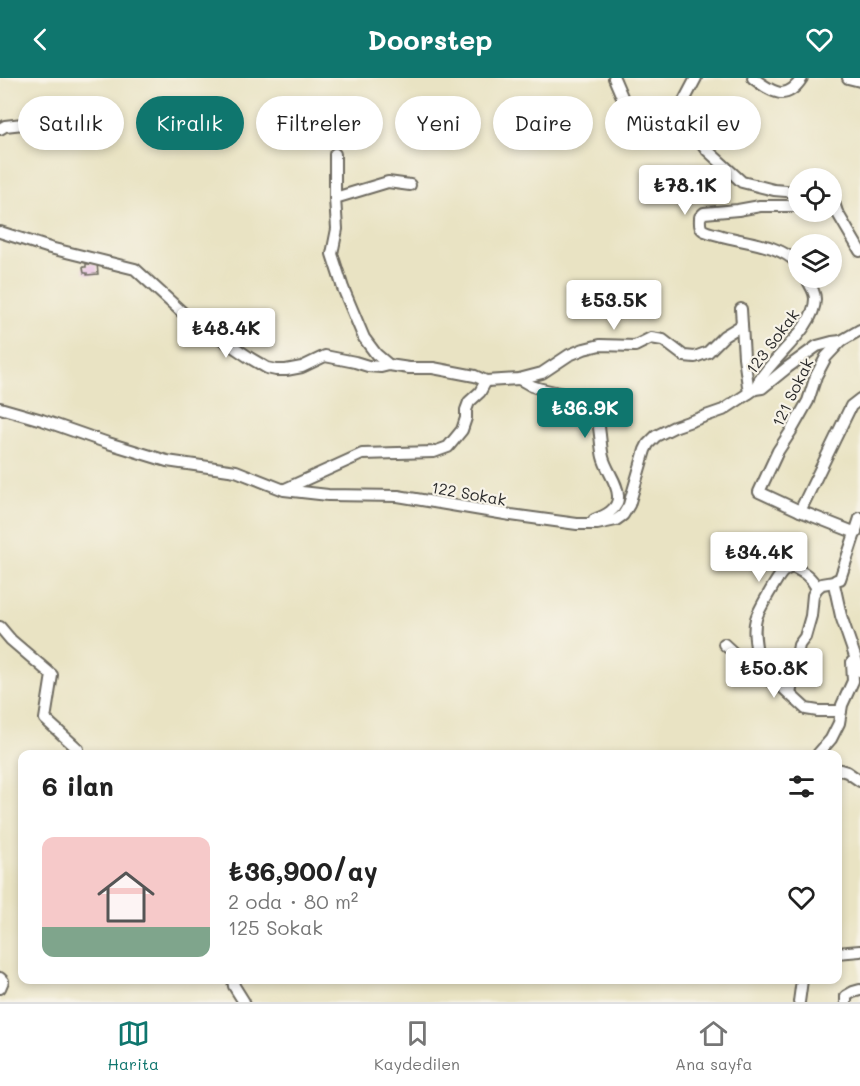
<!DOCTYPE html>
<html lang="tr">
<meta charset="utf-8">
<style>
:root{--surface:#fff;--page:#f6f6f6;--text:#222;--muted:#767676;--line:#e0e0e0;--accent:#0f766e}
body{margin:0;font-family:Mali,sans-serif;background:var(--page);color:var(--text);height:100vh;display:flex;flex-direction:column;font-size:22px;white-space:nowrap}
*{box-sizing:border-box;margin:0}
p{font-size:20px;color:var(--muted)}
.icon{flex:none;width:33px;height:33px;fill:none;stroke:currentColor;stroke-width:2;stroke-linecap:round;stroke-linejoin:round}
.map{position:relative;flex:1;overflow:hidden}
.side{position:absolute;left:18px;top:672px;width:824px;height:234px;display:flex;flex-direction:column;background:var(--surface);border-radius:12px;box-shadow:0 3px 9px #0003}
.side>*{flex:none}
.top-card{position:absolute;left:18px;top:18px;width:825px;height:54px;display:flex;gap:12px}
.tools{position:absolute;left:788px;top:90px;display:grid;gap:12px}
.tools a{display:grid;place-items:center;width:54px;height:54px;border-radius:50%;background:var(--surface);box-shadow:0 3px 9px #0003;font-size:30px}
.price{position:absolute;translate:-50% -51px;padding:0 14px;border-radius:6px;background:#fff;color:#222;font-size:20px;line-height:39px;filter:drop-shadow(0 2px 3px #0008)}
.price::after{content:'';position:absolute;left:50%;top:36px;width:18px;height:14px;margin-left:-9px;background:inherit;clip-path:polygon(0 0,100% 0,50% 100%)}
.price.on{background:var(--accent);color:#fff}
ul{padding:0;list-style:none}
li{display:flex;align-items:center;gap:18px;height:150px;padding:0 24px}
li+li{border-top:2px solid var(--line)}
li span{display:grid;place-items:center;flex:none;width:168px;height:120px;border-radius:12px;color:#555}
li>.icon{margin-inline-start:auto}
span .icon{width:72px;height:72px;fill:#fffc;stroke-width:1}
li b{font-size:26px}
h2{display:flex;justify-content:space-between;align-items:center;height:72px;padding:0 24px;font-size:26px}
.pill{padding:0 21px;border-radius:27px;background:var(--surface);box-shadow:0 3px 9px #0003;font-size:21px;line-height:54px}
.pill.on{background:var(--accent);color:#fff}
header{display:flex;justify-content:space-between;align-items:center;height:78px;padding:0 24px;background:var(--accent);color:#fff;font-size:27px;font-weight:700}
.dock{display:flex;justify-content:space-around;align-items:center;height:84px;border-top:2px solid var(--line);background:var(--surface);font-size:16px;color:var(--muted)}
.dock a{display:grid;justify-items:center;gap:3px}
.dock .on{color:var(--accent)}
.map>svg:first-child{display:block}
.building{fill:#dfa3e1}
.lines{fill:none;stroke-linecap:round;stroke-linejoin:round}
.minor-casing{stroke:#6e6b60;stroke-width:14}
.minor{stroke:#fff;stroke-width:10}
.labels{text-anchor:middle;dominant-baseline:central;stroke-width:4.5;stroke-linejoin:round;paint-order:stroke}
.street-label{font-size:16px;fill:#2b2b2b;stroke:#f7f3e8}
</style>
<header><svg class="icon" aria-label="back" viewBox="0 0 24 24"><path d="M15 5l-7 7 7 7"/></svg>Doorstep<svg class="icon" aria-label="heart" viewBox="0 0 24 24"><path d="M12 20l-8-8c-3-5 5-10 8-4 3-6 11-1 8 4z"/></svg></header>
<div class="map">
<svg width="860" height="924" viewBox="0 0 860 924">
<rect width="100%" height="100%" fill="#f7f3e8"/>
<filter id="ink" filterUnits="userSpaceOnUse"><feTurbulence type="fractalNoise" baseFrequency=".0167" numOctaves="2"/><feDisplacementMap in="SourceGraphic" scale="12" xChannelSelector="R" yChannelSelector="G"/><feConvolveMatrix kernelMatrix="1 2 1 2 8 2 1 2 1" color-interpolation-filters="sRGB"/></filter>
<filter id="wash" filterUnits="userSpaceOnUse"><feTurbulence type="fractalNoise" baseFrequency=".008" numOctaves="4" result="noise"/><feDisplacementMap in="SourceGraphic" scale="24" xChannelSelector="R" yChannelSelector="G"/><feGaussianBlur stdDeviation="1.35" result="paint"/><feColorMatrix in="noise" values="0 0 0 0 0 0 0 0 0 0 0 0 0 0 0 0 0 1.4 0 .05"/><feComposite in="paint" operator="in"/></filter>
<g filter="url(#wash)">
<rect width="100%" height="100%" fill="#e9e3c3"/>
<g id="blocks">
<path class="building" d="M97,185L98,196L87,197V195H84L83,189H86V186Z"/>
</g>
</g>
<g filter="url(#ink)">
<use href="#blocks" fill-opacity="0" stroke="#6e6b60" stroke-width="1.5"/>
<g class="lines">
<g class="minor-casing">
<g id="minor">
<path d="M614,0L629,35C643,48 662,37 678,34L688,46L707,72L742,104L774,112L798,114"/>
<path d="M753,0C772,14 786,25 802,0"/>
<path d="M848,0L860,3"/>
<path d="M678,34L696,0"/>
<path d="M0,51L5,48L23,46L63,32"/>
<path d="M335,76V120L337,151L332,176L343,210L364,260L376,276L389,287"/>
<path d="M335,120L388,104L410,107"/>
<path d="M831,124L834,125L837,134L860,173"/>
<path d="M798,128H760L738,132L704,135L700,139C700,144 699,149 703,152C708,155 716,156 722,158C745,164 782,167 798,186"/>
<path d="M0,154L50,170L135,191L183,235L250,280L267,290L276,292H286L302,289L325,278L355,284L368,288L381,289L389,287L409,290H433L475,298L486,303L519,301L542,295L569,277L584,271L600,267L635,268L651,260L663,262L684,278L695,279L708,274L724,258L742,247"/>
<path d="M741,231L744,279L749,315"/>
<path d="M841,263L826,279L816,298L808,323L791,353L778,373L759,414L800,433L856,455"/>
<path d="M519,301C524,303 528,306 532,308C551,315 576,315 593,330C600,336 600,368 603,379C606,392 618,405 618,418C619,432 604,438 594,442"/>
<path d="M755,311C767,282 815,252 815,221C815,214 810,206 806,200"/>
<path d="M0,330L42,342L108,365L167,383L236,393L284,412L328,417L398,418L511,437L577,446H597L616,442L623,437L629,427L645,372L648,366L656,358L674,349L723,332L755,311L762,310L788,289L817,268L832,264L841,263L860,252"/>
<path d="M285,411L362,376L434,374L448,369L462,352L466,340V332L469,324L480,314L486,303"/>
<path d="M800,433L851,328L860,321"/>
<path d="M860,440L840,501L836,502L834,506L841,538L860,593"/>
<path d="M0,549L11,562L52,597L45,641L78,671L77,676"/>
<path d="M724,566L754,594L782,609L806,631L818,633H841"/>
<path d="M759,597C760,580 751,558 756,541C757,535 779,496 784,493C786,491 790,490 792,489C804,494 811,499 817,510"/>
<path d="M790,616L799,567L805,559L811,538L813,517L817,510L822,506L834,504"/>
<path d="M818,676L831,661L839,645L842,627L853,603L852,584"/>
<path d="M837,691L847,694L860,703"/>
<path d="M837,875L860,873"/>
<path d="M0,900L3,903L0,910"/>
<path d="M233,902L234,908L244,924"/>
<path d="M799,924L802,902"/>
<path d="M846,924V918L853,914L860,912"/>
</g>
</g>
<use href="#minor" class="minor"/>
</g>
</g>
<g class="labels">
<g class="street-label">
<text transform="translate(772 263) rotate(-53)">123 Sokak</text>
<text transform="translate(792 314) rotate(-64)">121 Sokak</text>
<text transform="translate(469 415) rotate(10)">122 Sokak</text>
</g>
</g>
</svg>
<div class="tools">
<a><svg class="icon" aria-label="locate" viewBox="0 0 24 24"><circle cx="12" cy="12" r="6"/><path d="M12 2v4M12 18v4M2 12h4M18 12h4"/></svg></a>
<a><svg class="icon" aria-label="layers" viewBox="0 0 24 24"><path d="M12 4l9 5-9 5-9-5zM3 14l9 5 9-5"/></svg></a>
</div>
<b class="price" style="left:685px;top:138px">₺78.1K</b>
<b class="price" style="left:614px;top:253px">₺53.5K</b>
<b class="price" style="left:226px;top:281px">₺48.4K</b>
<b class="price on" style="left:585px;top:361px">₺36.9K</b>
<b class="price" style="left:759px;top:505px">₺34.4K</b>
<b class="price" style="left:774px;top:621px">₺50.8K</b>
<div class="top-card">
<a class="pill">Satılık</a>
<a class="pill on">Kiralık</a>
<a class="pill">Filtreler</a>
<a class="pill">Yeni</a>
<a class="pill">Daire</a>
<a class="pill">Müstakil ev</a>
</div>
<section class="side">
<h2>6 ilan<svg class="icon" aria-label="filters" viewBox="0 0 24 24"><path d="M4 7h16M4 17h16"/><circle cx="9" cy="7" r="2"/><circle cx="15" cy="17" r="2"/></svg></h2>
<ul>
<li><span style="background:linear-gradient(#f6c9c9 75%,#7fa58c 0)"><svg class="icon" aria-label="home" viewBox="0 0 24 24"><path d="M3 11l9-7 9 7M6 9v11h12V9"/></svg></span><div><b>₺36,900/ay</b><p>2 oda · 80 m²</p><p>125 Sokak</p></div><svg class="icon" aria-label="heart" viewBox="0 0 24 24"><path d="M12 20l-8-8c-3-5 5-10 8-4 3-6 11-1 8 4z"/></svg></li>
</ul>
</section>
</div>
<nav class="dock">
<a class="on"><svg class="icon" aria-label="map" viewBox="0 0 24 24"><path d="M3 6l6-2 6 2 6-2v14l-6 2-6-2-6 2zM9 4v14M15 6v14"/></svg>Harita</a>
<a><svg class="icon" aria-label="saved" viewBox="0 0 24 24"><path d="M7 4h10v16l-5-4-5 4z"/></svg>Kaydedilen</a>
<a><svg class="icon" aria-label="home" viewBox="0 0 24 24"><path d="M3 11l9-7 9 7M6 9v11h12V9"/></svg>Ana sayfa</a>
</nav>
